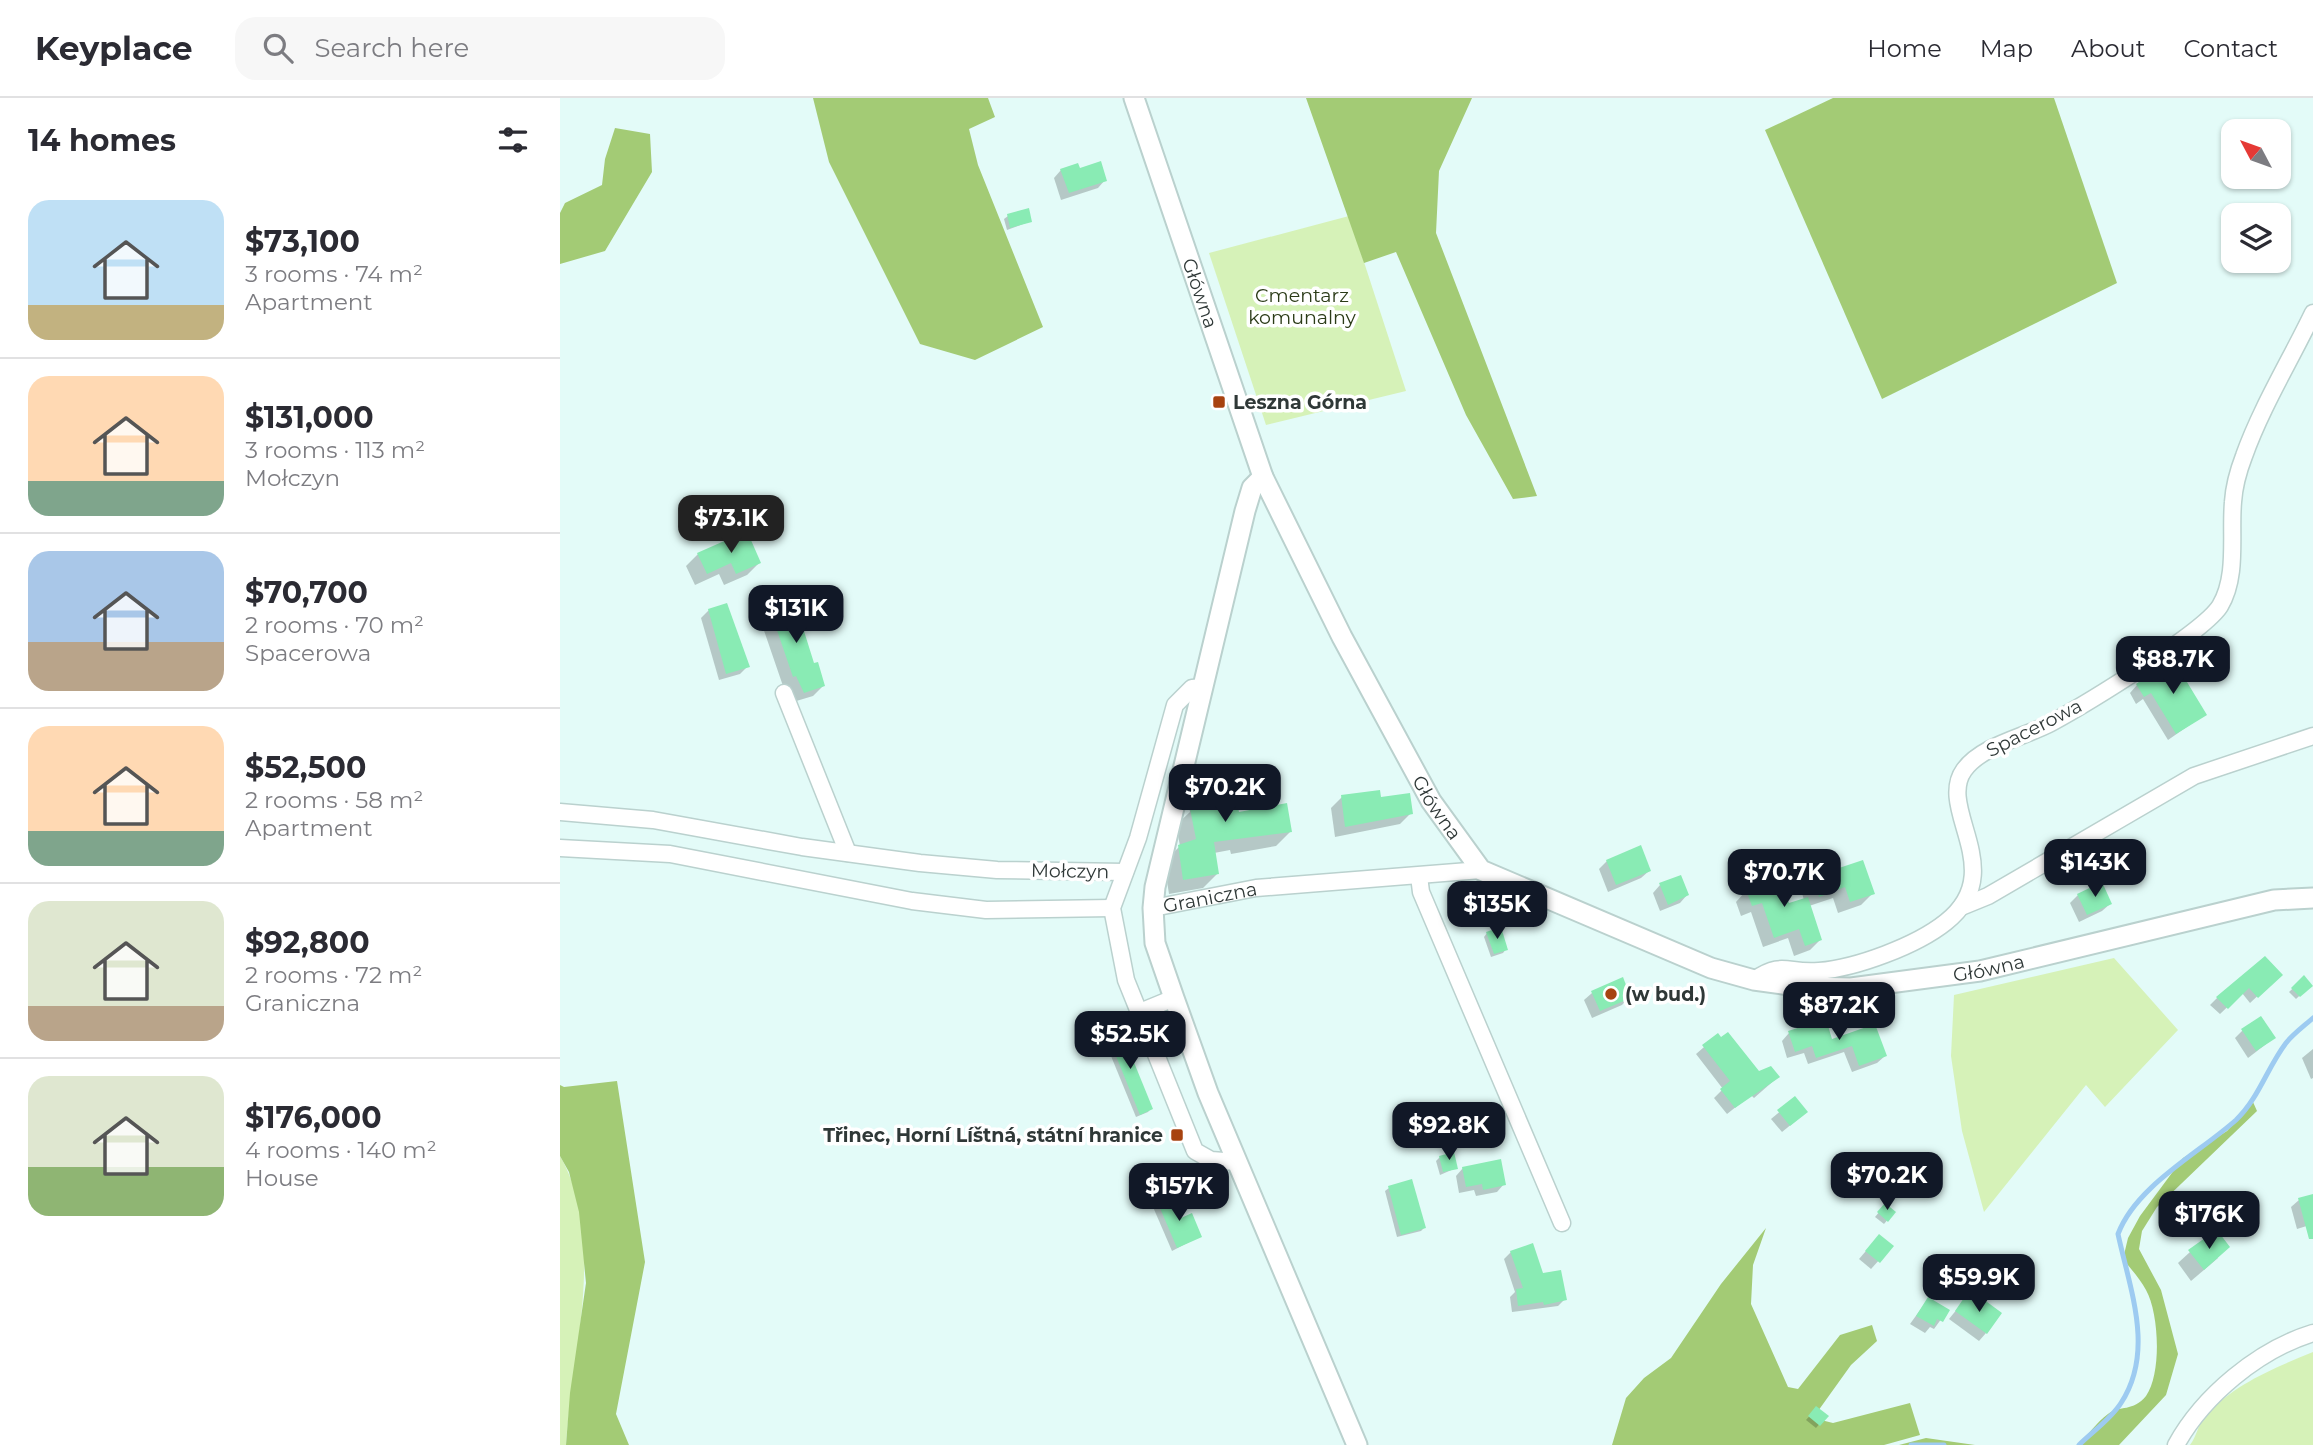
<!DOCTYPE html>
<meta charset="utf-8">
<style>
:root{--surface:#fff;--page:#f7f7f7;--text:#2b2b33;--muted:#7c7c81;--line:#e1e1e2;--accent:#111827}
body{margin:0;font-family:Montserrat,sans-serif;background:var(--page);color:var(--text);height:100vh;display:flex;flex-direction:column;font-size:26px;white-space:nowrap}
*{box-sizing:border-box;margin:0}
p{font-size:23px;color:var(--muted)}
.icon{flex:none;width:38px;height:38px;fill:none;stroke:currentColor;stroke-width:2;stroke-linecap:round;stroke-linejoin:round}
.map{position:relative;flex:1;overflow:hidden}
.side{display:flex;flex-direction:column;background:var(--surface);width:560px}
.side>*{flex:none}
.needle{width:46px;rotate:311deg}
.controls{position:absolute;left:1661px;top:21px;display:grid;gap:14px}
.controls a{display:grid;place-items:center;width:70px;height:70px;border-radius:14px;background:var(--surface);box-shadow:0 2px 5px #0004;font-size:35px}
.price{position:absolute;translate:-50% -60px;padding:0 16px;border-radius:14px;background:var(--accent);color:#fff;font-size:23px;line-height:46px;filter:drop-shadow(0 2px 4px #0008)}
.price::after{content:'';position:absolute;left:50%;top:42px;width:21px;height:16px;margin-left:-10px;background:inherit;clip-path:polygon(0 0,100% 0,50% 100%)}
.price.on{background:#222;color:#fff}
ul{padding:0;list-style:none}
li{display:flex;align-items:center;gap:21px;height:175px;padding:0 28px}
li+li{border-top:2px solid var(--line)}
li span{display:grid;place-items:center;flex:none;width:196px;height:140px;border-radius:21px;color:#555}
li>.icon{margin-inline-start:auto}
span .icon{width:84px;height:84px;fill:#fffc;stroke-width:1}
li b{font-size:30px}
h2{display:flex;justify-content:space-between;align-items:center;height:84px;padding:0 28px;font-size:30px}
header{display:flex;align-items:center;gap:42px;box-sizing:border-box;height:98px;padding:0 35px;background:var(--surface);border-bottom:2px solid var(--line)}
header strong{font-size:33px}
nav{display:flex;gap:38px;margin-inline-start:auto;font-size:24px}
.search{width:490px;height:63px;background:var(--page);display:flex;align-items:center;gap:18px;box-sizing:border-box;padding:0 24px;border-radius:21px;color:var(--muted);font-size:26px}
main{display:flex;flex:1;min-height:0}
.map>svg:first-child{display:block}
.green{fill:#d6f2b8}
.forest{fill:#a3cb75}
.shadow{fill:#0003}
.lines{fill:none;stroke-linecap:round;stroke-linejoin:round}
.stream{stroke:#9dcbf1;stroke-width:5}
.building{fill:#89ebb4}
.minor-casing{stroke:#bad1ce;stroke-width:19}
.tertiary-casing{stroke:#bad1ce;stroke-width:23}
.minor{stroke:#fff;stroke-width:16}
.tertiary{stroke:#fff;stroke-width:19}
.poi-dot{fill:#a74310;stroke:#fff;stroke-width:2.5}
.labels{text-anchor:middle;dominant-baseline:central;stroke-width:7;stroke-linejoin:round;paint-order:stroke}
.street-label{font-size:19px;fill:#2f3837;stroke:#fff}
.park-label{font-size:19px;fill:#2b3b17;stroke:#fff}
.poi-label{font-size:19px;font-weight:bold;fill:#2f3837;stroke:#fff;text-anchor:start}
</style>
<header>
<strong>Keyplace</strong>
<div class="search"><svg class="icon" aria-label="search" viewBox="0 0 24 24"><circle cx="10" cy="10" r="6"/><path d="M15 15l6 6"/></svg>Search here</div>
<nav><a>Home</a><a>Map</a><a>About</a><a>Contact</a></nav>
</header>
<main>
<section class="side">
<h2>14 homes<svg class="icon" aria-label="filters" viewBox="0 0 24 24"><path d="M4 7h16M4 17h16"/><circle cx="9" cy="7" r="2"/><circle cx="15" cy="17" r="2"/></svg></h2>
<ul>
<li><span style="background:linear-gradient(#bfe0f5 75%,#c2b280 0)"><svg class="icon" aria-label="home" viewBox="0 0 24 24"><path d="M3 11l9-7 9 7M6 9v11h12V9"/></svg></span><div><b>$73,100</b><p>3 rooms · 74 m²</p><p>Apartment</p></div></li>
<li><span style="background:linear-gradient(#ffd9b3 75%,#7fa58c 0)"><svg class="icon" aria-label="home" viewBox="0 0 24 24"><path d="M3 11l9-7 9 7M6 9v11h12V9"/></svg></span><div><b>$131,000</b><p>3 rooms · 113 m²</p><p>Mołczyn</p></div></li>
<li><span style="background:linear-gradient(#a9c7e8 65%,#b9a48a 0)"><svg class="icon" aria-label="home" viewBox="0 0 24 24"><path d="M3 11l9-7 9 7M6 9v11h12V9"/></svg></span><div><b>$70,700</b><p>2 rooms · 70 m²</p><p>Spacerowa</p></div></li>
<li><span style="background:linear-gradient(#ffd9b3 75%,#7fa58c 0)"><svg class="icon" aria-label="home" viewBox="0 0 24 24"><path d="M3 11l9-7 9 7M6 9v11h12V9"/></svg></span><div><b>$52,500</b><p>2 rooms · 58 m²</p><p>Apartment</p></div></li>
<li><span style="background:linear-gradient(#dfe7d0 75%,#b9a48a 0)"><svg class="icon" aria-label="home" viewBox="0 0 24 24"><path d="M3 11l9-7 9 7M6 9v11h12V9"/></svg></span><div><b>$92,800</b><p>2 rooms · 72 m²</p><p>Graniczna</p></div></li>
<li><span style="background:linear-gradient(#dfe7d0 65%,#8fb573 0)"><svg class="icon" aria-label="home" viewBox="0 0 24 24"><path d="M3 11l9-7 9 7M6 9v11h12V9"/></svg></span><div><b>$176,000</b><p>4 rooms · 140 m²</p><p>House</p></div></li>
</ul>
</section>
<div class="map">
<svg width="1753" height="1347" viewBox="0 0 1753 1347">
<rect width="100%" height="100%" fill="#e3fbf8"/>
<g class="green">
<path d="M789,118L846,293L706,327L649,155Z"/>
<path d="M1554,860L1618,932L1545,1009L1526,987L1424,1114L1402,1033L1391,958L1394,897Z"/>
<path d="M0,1058C47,1140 12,1257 6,1347H0Z"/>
<path d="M1753,1254V1347H1630C1637,1338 1638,1326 1645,1318C1674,1286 1714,1270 1753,1254Z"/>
</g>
<g class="forest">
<path d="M253,0H428L435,19L409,31L418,67L483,229L415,262L360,246L269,64Z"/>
<path d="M746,0H912L879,73L876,135L977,398L953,401L906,317L836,154L804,165Z"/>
<path d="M1273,0H1494L1557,185L1322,301L1205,32Z"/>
<path d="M55,30L90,36L92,74L45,153L0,166V115L5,105L42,87L45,61Z"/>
<path d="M57,983L85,1164L56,1316L69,1347H6L10,1295L26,1185L19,1114L9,1074L0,1058V987L4,989Z"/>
<path d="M1693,1004L1697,1013L1597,1109L1582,1133L1579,1151L1601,1192L1618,1256L1606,1297L1559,1347H1518C1528,1337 1537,1324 1548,1316C1560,1307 1573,1314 1586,1298C1602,1275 1599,1215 1586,1192C1580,1181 1571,1171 1563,1161L1568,1140L1580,1118L1623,1060L1667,1033Z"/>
<path d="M1206,1130L1193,1167L1191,1206L1228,1289L1238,1291L1280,1237L1312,1227L1317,1243L1291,1267L1253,1320L1273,1325L1350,1305L1360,1337L1324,1347H1052L1066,1300L1084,1280L1111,1260L1161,1186Z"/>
<path d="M1366,1340L1415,1347H1339Z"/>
</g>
<g class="shadow">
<path d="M501,72H519L545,82L538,90L501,102L494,80Z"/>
<path d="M448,118L471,123L447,132L444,121Z"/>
<path d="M138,456L199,465L187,477L164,487L159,476L135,487L126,468Z"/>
<path d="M209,507L252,567L263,588L253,598L233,604L226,587L223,588L199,518Z"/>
<path d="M149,512L188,568L180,576L159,582L141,520Z"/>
<path d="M1577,587L1644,617L1608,642L1583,601L1576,606L1570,595Z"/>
<path d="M641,678L678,716L731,733L716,748L671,756L670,752L654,755L658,775L643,790L609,796L604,764L620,748L616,727L630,714L626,693Z"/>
<path d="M782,699L820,701L851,715L840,726L775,739L771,710Z"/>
<path d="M1536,754L1560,757L1553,765L1534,773L1529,762Z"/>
<path d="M1047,763L1089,773L1081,780L1048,794L1039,771Z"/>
<path d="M1253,781L1313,795L1301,807L1278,815L1273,800L1249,808L1260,842L1250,852L1234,858L1228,840L1203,849L1191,814L1181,818L1176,804L1195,783L1228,807L1244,802L1241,792Z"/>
<path d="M1100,787L1127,797L1120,805L1100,813L1093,795Z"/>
<path d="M1518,797L1550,806L1542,813L1519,824L1510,805Z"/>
<path d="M927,835L946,851L943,855L931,859L924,839Z"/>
<path d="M1720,877L1690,905L1682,895L1660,916L1650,907L1665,892Z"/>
<path d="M1744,880L1751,887L1736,901L1729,894Z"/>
<path d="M1032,895L1069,899L1062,907L1032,920L1024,902Z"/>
<path d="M1314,928L1325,958L1317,965L1292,974L1284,954L1248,966L1244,955L1227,960L1222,943L1229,935L1271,943Z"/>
<path d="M1683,932L1714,940L1688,960L1675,940Z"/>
<path d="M548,937L591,1010L588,1014L576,1019L544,941Z"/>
<path d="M1158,937L1198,976L1218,979L1194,1000L1191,997L1167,1016L1154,1000L1163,991L1136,956Z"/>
<path d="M1753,951V980L1751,981L1742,960Z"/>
<path d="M1235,1001L1238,1021L1222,1034L1211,1021Z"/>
<path d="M880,1059L896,1070L880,1077L876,1063Z"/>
<path d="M903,1070L944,1086L937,1094L916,1098L914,1092L899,1095L896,1078Z"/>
<path d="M829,1090L864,1130L861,1133L837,1139L825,1093Z"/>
<path d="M1753,1098V1126L1737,1131L1731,1109L1739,1102Z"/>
<path d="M598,1104L620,1122L639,1139L612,1153L593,1109Z"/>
<path d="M1325,1107L1334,1114L1324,1126L1315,1119Z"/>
<path d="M1312,1146L1331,1149L1311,1171L1299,1161Z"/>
<path d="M951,1154L982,1178L1005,1201L998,1208L952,1214L950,1199L955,1194L944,1161Z"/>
<path d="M1630,1154L1658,1160L1631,1183L1618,1165Z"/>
<path d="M1406,1200L1426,1235L1419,1243L1389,1221Z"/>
<path d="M1368,1201L1387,1213L1374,1231L1370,1229L1365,1235L1350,1226Z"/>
<path d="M1257,1310L1266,1318L1256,1330L1246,1322Z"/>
</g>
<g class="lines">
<g class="stream">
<path d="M1351,1347H1384"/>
<path d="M1519,1347C1532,1334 1551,1321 1561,1305C1595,1253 1570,1192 1558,1136C1576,1088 1639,1055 1676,1022C1699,1000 1707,970 1726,945C1733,936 1744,928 1753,920"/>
</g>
</g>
<g class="building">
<path d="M541,63L547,83L509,95L500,71L518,65L520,70Z"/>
<path d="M469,110L472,124L450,130L447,116Z"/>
<path d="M187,433L201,465L176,476L171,465L147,476L137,455Z"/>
<path d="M233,498L254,565L258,564L265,588L244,595L236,578L233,579L208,506Z"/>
<path d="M167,505L190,569L166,576L148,511Z"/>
<path d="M1613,561L1647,617L1616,636L1591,595L1584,599L1576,586Z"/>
<path d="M671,670L679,714L727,705L732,734L654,744L659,776L623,782L618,747L636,741L630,711L646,708L640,676Z"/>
<path d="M820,692L821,699L850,695L853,716L785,729L781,697Z"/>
<path d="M1556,744L1562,758L1541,767L1536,753Z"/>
<path d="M1081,747L1091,773L1056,787L1046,762Z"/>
<path d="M1303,762L1315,796L1290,804L1285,789L1259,799L1252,779Z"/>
<path d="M1218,773L1229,805L1248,799L1262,842L1245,848L1239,831L1214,840L1202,805L1192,808L1186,792L1196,788L1194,781Z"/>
<path d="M1121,777L1129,797L1108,807L1099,785Z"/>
<path d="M1542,784L1552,806L1527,817L1517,796Z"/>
<path d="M941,829L948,852L934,856L926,834Z"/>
<path d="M1705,858L1723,877L1698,900L1689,890L1668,911L1656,899Z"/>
<path d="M1744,877L1753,888L1740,899L1731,890Z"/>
<path d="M1063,879L1071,900L1040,913L1031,893Z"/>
<path d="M1701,918L1716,940L1696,953L1681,931Z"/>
<path d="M1266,921L1272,941L1315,926L1327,958L1299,968L1292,948L1256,960L1252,948L1235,954L1228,933Z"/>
<path d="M560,930L593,1011L580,1017L547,936Z"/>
<path d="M1168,934L1199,973L1211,968L1220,979L1175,1010L1160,991L1170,983L1142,947L1158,935L1161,939Z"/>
<path d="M1235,998L1248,1014L1230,1028L1217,1012Z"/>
<path d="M894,1054L898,1071L883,1074L879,1058Z"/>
<path d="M941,1061L946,1087L923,1092L922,1086L906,1089L902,1069Z"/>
<path d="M852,1081L866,1130L841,1137L828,1088Z"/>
<path d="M1753,1096V1141H1749L1738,1100Z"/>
<path d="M611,1097L621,1120L632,1115L642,1139L617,1150L597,1103Z"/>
<path d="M1325,1105L1336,1114L1328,1124L1317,1114Z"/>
<path d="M1319,1136L1334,1148L1320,1165L1305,1153Z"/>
<path d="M1660,1136L1670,1149L1644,1172L1628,1152L1645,1140L1649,1145Z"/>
<path d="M973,1145L983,1175L1001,1172L1007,1202L984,1207L983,1204L958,1208L956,1191L963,1190L950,1153Z"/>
<path d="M1406,1197L1419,1207L1423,1201L1442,1215L1427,1236L1395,1213Z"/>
<path d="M1368,1199L1390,1212L1383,1224L1377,1221L1374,1228L1356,1218Z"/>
<path d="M1256,1308L1269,1318L1260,1328L1248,1318Z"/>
</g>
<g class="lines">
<g class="minor-casing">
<g id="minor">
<path d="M644,589L632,590L615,607L578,740L552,810L566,882L635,1053L651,1062L677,1064"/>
<path d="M224,595L288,755"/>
<path d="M0,714L93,722L242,749L360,765L437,772L565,774"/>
<path d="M0,750L110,756L352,803L426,812L552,810"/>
<path d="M859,778L861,794L1002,1125"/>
<path d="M1401,809L1428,798L1634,678L1753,638"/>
<path id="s1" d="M593,810L696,790L921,772"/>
<path d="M1194,882C1223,862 1227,876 1259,873C1296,870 1356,848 1386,824C1450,773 1376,711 1404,672C1422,647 1465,639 1491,625C1524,607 1643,535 1660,508C1678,478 1670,437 1673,404C1674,389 1679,371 1684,358C1701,310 1731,261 1753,215"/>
<path d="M580,914L614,900"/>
<path d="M1616,1347C1643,1298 1698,1252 1753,1235"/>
</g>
</g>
<g class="tertiary-casing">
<g id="tertiary">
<path id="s2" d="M574,0L703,379L782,539L871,703L921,772L1151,870L1194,882L1243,889L1291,890L1420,873L1714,802L1753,800"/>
<path d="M703,379L692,390L685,413L595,789L593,810L595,845L614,900L648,995L797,1347"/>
</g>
</g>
<use href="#minor" class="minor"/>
<use href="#tertiary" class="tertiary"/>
</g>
<g class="poi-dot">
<rect x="652" y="297" width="14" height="14" rx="3.5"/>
<circle cx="1051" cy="896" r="7"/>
<rect x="610" y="1030" width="14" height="14" rx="3.5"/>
</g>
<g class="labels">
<g class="street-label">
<text stroke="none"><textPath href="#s2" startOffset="206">Główna</textPath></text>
<text transform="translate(1474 630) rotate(-27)">Spacerowa</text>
<text stroke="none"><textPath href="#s2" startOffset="774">Główna</textPath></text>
<text transform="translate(510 773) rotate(1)">Mołczyn</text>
<text stroke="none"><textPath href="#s1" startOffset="58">Graniczna</textPath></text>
<text stroke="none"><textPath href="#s2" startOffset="1382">Główna</textPath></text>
</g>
<g class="park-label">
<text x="742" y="197">Cmentarz<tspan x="742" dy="22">komunalny</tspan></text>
</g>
<g class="poi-label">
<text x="673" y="304">Leszna Górna</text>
<text x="1065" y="896">(w bud.)</text>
<text x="603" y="1037" text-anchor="end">Třinec, Horní Líštná, státní hranice</text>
</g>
</g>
</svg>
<div class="controls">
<a><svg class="needle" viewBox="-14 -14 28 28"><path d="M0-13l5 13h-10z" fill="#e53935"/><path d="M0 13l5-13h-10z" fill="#7c7c81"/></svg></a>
<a><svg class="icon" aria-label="layers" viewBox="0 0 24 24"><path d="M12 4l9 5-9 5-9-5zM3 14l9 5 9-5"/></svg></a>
</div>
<b class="price on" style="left:171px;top:457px">$73.1K</b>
<b class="price" style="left:236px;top:547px">$131K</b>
<b class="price" style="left:1613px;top:598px">$88.7K</b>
<b class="price" style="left:665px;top:726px">$70.2K</b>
<b class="price" style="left:1535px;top:801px">$143K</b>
<b class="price" style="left:1224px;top:811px">$70.7K</b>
<b class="price" style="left:937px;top:843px">$135K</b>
<b class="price" style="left:1279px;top:944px">$87.2K</b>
<b class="price" style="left:570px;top:973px">$52.5K</b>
<b class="price" style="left:889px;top:1064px">$92.8K</b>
<b class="price" style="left:1327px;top:1114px">$70.2K</b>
<b class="price" style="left:619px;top:1125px">$157K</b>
<b class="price" style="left:1649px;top:1153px">$176K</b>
<b class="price" style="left:1419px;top:1216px">$59.9K</b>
</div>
</main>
